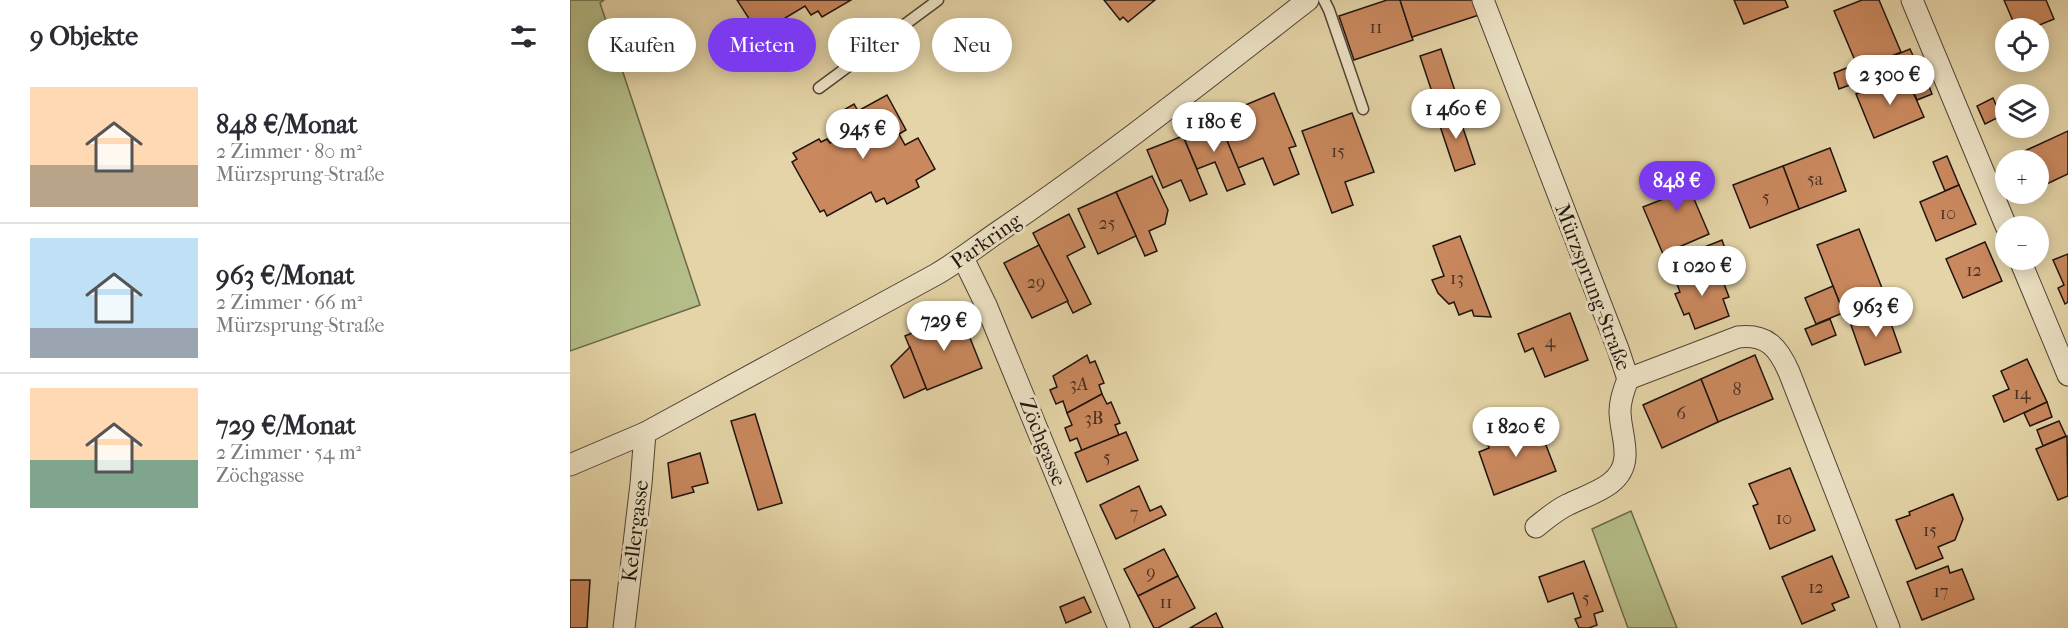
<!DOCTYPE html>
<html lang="de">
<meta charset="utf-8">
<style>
:root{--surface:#fff;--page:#f7f7f7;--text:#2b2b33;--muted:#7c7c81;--line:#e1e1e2;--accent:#7c3aed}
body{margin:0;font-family:"IM FELL French Canon",serif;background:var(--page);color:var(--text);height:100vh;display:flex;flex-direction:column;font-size:22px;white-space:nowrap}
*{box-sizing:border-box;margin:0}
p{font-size:20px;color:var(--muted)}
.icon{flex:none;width:33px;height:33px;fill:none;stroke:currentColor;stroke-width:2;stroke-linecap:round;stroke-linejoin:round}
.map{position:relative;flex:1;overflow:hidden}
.side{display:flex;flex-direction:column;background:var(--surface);width:570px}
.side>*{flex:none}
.top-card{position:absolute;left:18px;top:18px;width:570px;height:54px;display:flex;gap:12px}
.tools{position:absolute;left:1425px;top:18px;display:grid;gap:12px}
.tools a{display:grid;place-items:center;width:54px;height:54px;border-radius:50%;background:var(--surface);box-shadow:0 3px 15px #0003;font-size:30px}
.price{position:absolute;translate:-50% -51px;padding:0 14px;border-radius:21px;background:#fff;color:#222;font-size:20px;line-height:39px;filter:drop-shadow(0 2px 3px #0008)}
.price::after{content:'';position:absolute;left:50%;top:36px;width:18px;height:14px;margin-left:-9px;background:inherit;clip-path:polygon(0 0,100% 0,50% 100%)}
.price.current{background:var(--accent);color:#fff}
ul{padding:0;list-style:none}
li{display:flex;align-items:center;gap:18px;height:150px;padding:0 30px}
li+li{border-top:2px solid var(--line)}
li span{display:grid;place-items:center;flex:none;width:168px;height:120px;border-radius:0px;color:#555}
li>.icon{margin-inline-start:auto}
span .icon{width:72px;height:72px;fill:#fffc;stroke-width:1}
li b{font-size:26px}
h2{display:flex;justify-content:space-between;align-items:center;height:72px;padding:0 30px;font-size:26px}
.tag{padding:0 21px;border-radius:27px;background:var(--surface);box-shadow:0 3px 15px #0003;font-size:21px;line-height:54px}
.tag.current{background:var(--accent);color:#fff}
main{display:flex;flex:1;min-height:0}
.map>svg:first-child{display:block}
.green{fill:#b4bd87;stroke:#6a684b;stroke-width:1.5}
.building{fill:#ca885e;stroke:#1f140f;stroke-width:1.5}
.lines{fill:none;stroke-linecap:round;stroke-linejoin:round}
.service-casing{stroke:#504435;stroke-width:13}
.minor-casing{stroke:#504435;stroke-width:23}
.service{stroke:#ede3c6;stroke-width:10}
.minor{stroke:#ede3c6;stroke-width:21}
.labels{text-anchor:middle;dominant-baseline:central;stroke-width:6;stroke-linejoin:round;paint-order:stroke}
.number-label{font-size:18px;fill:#4a3123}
.street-label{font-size:21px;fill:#1f140f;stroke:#ede3c6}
</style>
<main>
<section class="side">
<h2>9 Objekte<svg class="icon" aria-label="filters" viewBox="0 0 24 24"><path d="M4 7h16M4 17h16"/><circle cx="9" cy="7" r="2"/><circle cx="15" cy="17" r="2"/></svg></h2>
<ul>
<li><span style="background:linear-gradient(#ffd9b3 65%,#b9a48a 0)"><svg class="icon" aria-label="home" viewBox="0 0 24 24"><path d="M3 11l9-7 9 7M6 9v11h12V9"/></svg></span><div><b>848 €/Monat</b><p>2 Zimmer · 80 m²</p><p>Mürzsprung-Straße</p></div></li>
<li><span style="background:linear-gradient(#bfe0f5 75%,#9aa5b1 0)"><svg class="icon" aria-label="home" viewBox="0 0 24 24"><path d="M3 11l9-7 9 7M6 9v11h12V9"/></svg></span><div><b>963 €/Monat</b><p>2 Zimmer · 66 m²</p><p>Mürzsprung-Straße</p></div></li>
<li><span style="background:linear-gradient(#ffd9b3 60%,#7fa58c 0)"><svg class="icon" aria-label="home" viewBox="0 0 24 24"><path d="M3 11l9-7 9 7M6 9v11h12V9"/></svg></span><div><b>729 €/Monat</b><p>2 Zimmer · 54 m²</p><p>Zöchgasse</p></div></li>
</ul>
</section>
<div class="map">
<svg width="1498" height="628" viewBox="0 0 1498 628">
<rect width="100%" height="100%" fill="#e4d4a7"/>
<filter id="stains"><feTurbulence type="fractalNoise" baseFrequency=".00333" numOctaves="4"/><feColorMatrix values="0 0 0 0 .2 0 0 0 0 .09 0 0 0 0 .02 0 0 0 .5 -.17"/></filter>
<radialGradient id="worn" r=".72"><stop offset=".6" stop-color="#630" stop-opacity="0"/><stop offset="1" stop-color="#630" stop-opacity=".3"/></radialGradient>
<g class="green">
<path d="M0,0H34L30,3L130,305L0,351Z"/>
<path d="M1061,511L1107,628H1058L1022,529Z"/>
</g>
<g class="building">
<path d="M167,0H281L252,17L248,11L241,15L235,6L192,32L189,26L185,28Z"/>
<path d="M534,0H585L558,22L553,17L550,20Z"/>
<path d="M817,0H830L843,40L784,60L769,16Z"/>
<path d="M830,0H903L909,15L842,37Z"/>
<path d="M1164,0H1215L1218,7L1174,24Z"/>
<path d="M1292,0H1309L1331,52L1289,70L1264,11Z"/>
<path d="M1434,0H1476L1484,19L1462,28H1446Z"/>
<path d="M871,49L891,109L870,116L850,56Z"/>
<path d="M1340,49L1345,60L1309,74L1304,64Z"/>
<path d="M1348,58L1362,94L1347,100L1332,65Z"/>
<path d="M1279,67L1285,83L1269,89L1264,73Z"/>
<path d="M1335,74L1354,117L1304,138L1286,94Z"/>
<path d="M704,93L726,146L719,148L729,174L704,185L693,158L668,168L647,117Z"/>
<path d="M317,95L336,130L329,134L335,145L348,138L365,169L346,180L349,187L317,204L314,198L306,202L301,192L257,216L254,210L250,212L222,162L227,159L223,153L249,139L251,142L257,139L260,143L271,137L264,124L276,118L272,111L284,104L288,111Z"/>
<path d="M1423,98L1431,116L1415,124L1407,106Z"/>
<path d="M887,110L905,164L885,171L867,117Z"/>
<path d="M782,113L804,172L775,182L783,205L762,213L732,131Z"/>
<path d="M648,119L675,184L657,191L645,162L627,169L613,136Z"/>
<path d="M1498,131V174L1468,188V160H1448L1446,155Z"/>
<path d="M613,136L637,194L620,201L611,180L593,188L577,150Z"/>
<path d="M1260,148L1276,191L1229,209L1213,166Z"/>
<path d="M1377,156L1389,185L1375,191L1363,162Z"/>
<path d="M1120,166L1129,189L1121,192L1139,234L1093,254L1073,207L1096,198L1089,180Z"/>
<path d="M1213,166L1229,209L1180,228L1163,185Z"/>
<path d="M582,176L598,210L595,224L579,231L587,251L575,256L546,192Z"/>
<path d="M1389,185L1406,224L1366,241L1350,202Z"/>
<path d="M546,192L566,236L528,254L508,209Z"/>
<path d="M499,214L515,247L497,256L521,304L503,313L463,233Z"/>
<path d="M1289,229L1312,288L1270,304L1247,245Z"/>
<path d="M890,236L921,317L904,316L902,310L889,315L884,302L879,304L868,293L862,280L874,276L863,246Z"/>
<path d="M1152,240L1161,265L1142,272L1139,266L1134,268L1127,250Z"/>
<path d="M1415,242L1432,281L1393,298L1376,259Z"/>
<path d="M469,245L498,301L462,318L434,263Z"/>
<path d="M1498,254V302L1495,304L1488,288L1494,285L1483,260Z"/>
<path d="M1139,266L1144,279L1151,276L1159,297L1153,299L1159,316L1125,329L1119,313L1114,315L1105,294L1110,292L1105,279Z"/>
<path d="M1263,286L1270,304L1272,303L1275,312L1246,324L1235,298Z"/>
<path d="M1317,312L1331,352L1295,365L1281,325Z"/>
<path d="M390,313L412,368L357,390L335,336Z"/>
<path d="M1000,313L1018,360L975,377L963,348L955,352L948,334Z"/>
<path d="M1260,319L1266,335L1242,345L1235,329Z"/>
<path d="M340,347L356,388L334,398L321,366Z"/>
<path d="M517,355L520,363L525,361L534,383L529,385L532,394L497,413L493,401L486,404L480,390L487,387L483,376Z"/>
<path d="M1185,355L1203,399L1148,422L1131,379Z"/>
<path d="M1457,359L1477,402L1434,422L1423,396L1439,389L1431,371Z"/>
<path d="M1131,379L1148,422L1092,448L1073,405Z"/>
<path d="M532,394L537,404L541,402L550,423L545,425L549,435L512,451L507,438L500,441L495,428L502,425L497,413Z"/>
<path d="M1477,402L1482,417L1460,426L1454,413Z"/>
<path d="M185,414L212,503L188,510L161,421Z"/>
<path d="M1489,421L1496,436L1473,446L1467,430Z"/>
<path d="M967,422L986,471L924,495L909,452L919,448L915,437L936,429L937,433Z"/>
<path d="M556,432L568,460L517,482L505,453Z"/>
<path d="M1497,436L1498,496L1488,500L1466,449Z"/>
<path d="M130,453L138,483L122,487L124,492L102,498L98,463Z"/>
<path d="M1220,468L1245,530L1200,549L1183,506L1188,504L1179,484Z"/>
<path d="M569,486L580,511L591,506L596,515L546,539L530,505Z"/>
<path d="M1383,494L1393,519L1385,540L1368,547L1373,558L1346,569L1326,520L1340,515L1339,512Z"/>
<path d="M594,549L608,576L568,596L554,569Z"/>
<path d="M1262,556L1279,597L1262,604L1265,610L1232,624L1212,577Z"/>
<path d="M1014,561L1033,611L1024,614L1027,625L1019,628H1009L1005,619L1011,617L1003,593L978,602L969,577Z"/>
<path d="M1378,566L1380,573L1392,569L1404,599L1352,620L1337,582Z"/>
<path d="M608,576L625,608L588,628H584L568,596Z"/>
<path d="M0,580H20L17,628H0Z"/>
<path d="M514,597L521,612L496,623L490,607Z"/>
<path d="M646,613L653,628H620Z"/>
</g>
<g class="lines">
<g class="service-casing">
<g id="service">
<path d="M754,0L759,10L793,109"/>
<path d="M249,88L368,0"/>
</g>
</g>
<g class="minor-casing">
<g id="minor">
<path d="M913,0L1048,349L1058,379"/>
<path d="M1342,0L1436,226"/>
<path d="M393,258L416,305L549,628"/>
<path d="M1450,260L1498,375"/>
<path d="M1058,379L1168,337C1197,334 1208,347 1219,372L1319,628"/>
<path d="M0,465L75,433L365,275C386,263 405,248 425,234C533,161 635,80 738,0"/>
<path d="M966,527C976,519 985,511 997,505C1018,494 1053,487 1055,457C1056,441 1050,426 1050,411C1050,400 1054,389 1058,379"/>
<path d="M54,628L71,484L75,433"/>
</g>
</g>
<use href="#service" class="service"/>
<use href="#minor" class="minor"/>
</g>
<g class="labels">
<g class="number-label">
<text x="806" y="27">11</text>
<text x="768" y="151">15</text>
<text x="1245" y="179">5a</text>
<text x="1196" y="197">5</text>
<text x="1378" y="213">10</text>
<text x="537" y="223">25</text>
<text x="1404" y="270">12</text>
<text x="887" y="278">13</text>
<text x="466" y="282">29</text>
<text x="980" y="341">4</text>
<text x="509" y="384">3A</text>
<text x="1167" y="389">8</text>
<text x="1452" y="393">14</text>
<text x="1111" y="413">6</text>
<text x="524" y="418">3B</text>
<text x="537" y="457">5</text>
<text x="564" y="513">7</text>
<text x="1214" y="518">10</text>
<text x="1360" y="530">15</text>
<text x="581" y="572">9</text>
<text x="1246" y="587">12</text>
<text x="1371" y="591">17</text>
<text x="1016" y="598">5</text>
<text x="596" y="602">11</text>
</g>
<g class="street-label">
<text transform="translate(416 241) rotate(-35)">Parkring</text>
<text transform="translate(1023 287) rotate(69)">Mürzsprung-Straße</text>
<text transform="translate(473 442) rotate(68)">Zöchgasse</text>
<text transform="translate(65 531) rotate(-83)">Kellergasse</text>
</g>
</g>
<rect width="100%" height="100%" filter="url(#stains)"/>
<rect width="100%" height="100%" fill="url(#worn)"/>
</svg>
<div class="tools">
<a><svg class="icon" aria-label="locate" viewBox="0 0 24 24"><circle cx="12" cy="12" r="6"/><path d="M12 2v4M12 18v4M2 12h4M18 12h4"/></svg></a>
<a><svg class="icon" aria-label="layers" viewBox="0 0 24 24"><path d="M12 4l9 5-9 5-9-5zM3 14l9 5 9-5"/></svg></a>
<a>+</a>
<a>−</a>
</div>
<b class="price" style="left:1320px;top:106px">2 300 €</b>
<b class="price" style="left:886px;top:140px">1 460 €</b>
<b class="price" style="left:644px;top:153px">1 180 €</b>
<b class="price" style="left:293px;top:160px">945 €</b>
<b class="price current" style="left:1107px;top:212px">848 €</b>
<b class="price" style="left:1132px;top:297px">1 020 €</b>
<b class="price" style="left:1306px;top:338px">963 €</b>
<b class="price" style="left:374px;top:352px">729 €</b>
<b class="price" style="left:946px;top:458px">1 820 €</b>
<div class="top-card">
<a class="tag">Kaufen</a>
<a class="tag current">Mieten</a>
<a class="tag">Filter</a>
<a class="tag">Neu</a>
</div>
</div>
</main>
